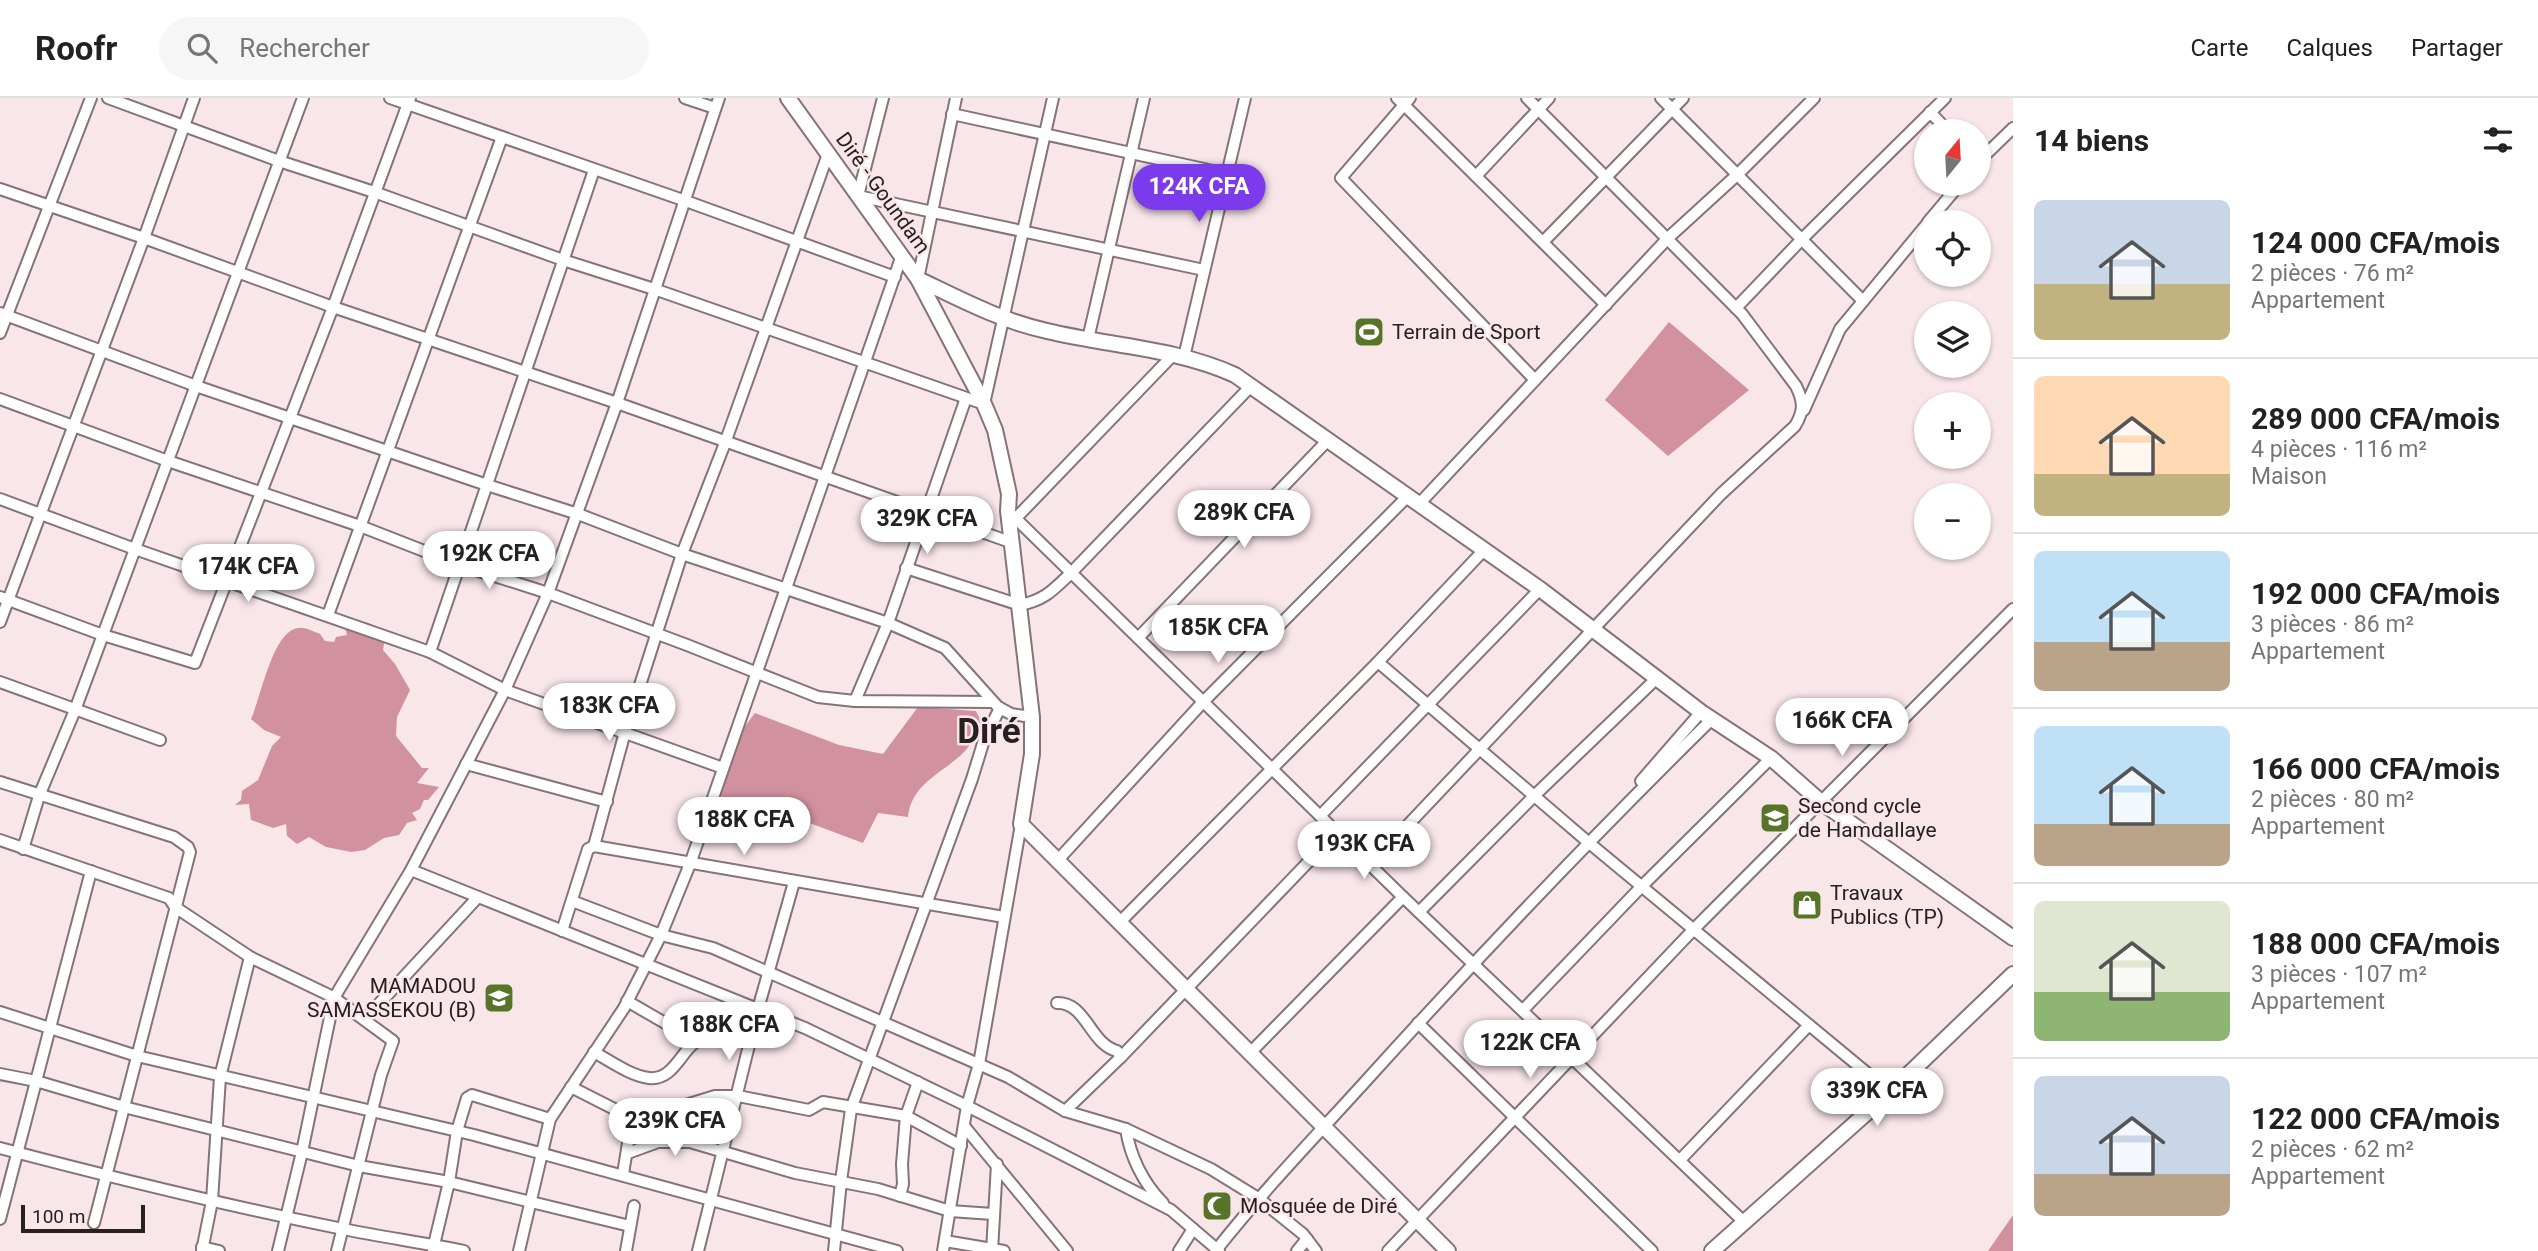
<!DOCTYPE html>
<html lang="fr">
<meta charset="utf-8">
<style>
:root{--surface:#fff;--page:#f6f6f6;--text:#222;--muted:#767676;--line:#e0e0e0;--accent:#7c3aed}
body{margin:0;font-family:Roboto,sans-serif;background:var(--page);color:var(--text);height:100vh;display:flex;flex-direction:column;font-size:26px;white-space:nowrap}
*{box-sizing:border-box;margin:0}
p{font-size:23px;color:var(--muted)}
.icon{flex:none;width:38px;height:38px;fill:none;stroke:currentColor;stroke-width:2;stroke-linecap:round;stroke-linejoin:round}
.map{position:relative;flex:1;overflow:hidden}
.side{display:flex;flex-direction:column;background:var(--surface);width:525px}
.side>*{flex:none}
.needle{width:46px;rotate:18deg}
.tools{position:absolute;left:1914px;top:21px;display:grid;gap:14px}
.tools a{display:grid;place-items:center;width:77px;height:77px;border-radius:50%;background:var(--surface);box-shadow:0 2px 5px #0004;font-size:35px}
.scale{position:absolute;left:21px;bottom:18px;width:124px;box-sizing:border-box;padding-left:7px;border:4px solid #272021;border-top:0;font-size:19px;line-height:24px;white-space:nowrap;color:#272021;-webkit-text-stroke:5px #f8e6e9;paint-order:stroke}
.price{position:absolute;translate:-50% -60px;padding:0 16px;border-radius:24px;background:#fff;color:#222;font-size:23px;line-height:46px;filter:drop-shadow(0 2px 4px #0008)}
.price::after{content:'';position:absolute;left:50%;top:42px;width:21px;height:16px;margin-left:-10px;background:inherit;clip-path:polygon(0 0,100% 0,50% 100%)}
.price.on{background:var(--accent);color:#fff}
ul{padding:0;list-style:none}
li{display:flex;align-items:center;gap:21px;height:175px;padding:0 21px}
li+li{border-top:2px solid var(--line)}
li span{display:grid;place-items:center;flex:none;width:196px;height:140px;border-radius:10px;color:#555}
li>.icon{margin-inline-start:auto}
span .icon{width:84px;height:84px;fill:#fffc;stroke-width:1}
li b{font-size:30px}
h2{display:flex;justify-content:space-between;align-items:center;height:84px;padding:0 21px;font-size:30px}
header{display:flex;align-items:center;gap:42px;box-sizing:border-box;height:98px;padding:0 35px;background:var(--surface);border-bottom:2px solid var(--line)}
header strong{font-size:33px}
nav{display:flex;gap:38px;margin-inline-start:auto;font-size:24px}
.search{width:490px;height:63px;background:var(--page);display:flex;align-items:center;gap:18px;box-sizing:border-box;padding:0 24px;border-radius:38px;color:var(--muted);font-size:26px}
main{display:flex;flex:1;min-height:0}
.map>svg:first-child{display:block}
.water{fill:#d2919f}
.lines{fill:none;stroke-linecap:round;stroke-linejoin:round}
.minor-casing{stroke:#847477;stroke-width:14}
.major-casing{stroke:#847477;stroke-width:18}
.minor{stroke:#fff;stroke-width:10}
.major{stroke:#fff;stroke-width:14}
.labels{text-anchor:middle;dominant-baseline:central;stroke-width:5;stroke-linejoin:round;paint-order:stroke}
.street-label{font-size:21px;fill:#272021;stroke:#f8e6e9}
.poi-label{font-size:21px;fill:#272021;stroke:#f8e6e9;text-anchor:start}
.town-label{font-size:35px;font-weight:bold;fill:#272021;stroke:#f8e6e9}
</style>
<header>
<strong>Roofr</strong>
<div class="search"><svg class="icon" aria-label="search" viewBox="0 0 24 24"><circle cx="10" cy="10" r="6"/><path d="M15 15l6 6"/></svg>Rechercher</div>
<nav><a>Carte</a><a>Calques</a><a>Partager</a></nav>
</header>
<main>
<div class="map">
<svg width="2013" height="1153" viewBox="0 0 2013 1153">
<rect width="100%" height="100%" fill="#f8e6e9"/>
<g class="water">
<path d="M1669,224L1749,292L1668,358L1605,302Z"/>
<path d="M343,523L366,524L386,533L383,552L395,566L410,592L397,619L396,638L422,670H429L417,685L439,689L428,702H424L420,711L412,715L417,722L407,725L399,737L384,740L365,752L351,754L326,749L309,739L297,746L287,738L286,726L273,730L251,722L249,706L235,707L241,702L242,693L258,682L272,648L281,639L264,632L251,621C261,600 273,531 299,530C306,529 314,534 320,536L325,543L334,544L336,539L347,537Z"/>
<path d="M918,609L976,613L983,627C976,637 969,650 960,658C938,677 911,688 908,719L878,715L863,745L807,724L782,736L769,735L720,697L743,631L755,615L839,647L883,656Z"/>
<path d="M2013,1117V1153H1988Z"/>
</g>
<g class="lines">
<g class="minor-casing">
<g id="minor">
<path d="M108,0L279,63L374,94L563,162L654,191L984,306L1053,0"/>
<path d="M390,0L683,102L895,179"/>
<path d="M685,0L715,10"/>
<path d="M883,0L858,98L1204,172"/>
<path d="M1397,0L1606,207"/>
<path d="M1410,0L1341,80L1535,282"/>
<path d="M1661,0L1863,203"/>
<path d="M1930,14L1948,33"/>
<path d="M952,16L1227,76"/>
<path d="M1979,63L2013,30"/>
<path d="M1476,78L1549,0"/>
<path d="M0,91L144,140L333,209L617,305L1013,445"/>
<path d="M1928,124L1960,86"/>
<path d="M1543,144L1683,0"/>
<path d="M918,181L956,0"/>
<path d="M1736,210L1802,141L1945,0"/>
<path d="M0,215L196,288L487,387L578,416L682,456L888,525L945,550L998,609L1011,616L1032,619"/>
<path d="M0,235L91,0"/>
<path d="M1088,241L1144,0"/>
<path d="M1184,259L1245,0"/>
<path d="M0,301L168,363L360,428L460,467L548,495L687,547L818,599L855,603L991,604"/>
<path d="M1804,312L1840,231L1927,126"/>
<path d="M0,401L135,451L430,554L505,592L723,670"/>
<path d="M1419,406L1668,140L1738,76L1814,0"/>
<path d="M1008,413L1403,799L1744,1124"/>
<path d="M1017,419L1173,257"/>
<path d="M906,470L1020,507C1045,502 1053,492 1071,475L1251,288"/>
<path d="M0,499L103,537L195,565L333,209L410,0"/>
<path d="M328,517L502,39"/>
<path d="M0,524L144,140L194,0"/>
<path d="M1138,540L1328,342"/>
<path d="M430,554L594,72"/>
<path d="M1378,564L1588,744L1890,994"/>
<path d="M0,584L160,642"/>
<path d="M855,603L888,525L966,300"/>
<path d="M466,666L607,704"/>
<path d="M1641,683L1701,614"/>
<path d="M0,684L174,739L188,749L190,754L94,1125"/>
<path d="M1320,718L1540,491"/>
<path d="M0,742L169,800L175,809L250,859L333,899L393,943L381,977L337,1153"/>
<path d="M594,748L625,634L682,456L725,345L828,56"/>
<path d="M23,751L39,698L75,612L303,0"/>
<path d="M1057,763L1203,604L1408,398"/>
<path d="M1370,767L1721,396L1795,328C1804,313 1804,304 1796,288L1742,216L1527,0"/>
<path d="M411,772L805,930L967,1008L1171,1112L1219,1153"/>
<path d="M572,803L661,837L713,850L1008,979L1065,1013L1126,1031L1211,1071L1258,1100L1303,1136L1316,1153"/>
<path d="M1419,814L1534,698L1657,580"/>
<path d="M1120,824L1378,564L1484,452"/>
<path d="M562,833L588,751L594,748L1004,819"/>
<path d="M627,903L665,925L704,940"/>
<path d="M1057,905C1086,904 1090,946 1117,953L1121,959"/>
<path d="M1523,912L1641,789L1771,660"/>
<path d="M0,914L137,958L474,1037L897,1153"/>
<path d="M365,921L478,799"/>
<path d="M1418,925L1652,1153"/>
<path d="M594,954C610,963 631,978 649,980C677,983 682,944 706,939C719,937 737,942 750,944"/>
<path d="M1250,955L1403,799"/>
<path d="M0,976L36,983L124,1009L359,1068L449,1084L630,1128"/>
<path d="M571,989L632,1020L640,1021L715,998H738L809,1012L823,1004L906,1018L961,1048"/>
<path d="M1065,1013L1121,959L1337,734"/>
<path d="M964,1028L1067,1153"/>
<path d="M1126,1031C1130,1058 1143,1085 1163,1105"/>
<path d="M0,1050C114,1080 228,1108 343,1131C383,1139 424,1145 464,1153"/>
<path d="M628,1055L658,1044H690L795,1075L878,1091L950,1113L993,1116"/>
<path d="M1680,1062L1809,927"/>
<path d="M623,1076L632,1020"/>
<path d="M900,1098L903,1086L902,1066L906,1018L918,984"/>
<path d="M0,1121L91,773"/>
<path d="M945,1143L1004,1153"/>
<path d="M202,1149L219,1153"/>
<path d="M433,1151L449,1084L457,1033L467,1000L472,997L550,1021"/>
<path d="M1217,1151C1263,1093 1314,1040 1364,985C1477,860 1592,739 1712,621"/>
<path d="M202,1153L212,1103L220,979L250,859"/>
<path d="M278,1153L302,1054L334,900L411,772L505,592L548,495L617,305L719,0"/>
<path d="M519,1153L550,1021L624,910L661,837L690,766L902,157"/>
<path d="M626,1153L634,1108"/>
<path d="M698,1153L758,911L794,784"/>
<path d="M834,1153L841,1083L851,1011L972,681L984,642L1000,610"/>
<path d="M943,1153L967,1008L979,966L1021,726"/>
<path d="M992,1153L997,1066"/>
<path d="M1179,1153L1193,1131"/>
<path d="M1297,1153L1307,1141"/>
<path d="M1388,1153L1693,832L2013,511"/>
</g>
</g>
<g class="major-casing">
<g id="major">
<path d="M788,0L918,181L984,306L995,332L1009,396L1008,413L1032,619V656L1021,726L1448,1153"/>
<path d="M918,181C960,201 1001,223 1047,233C1109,248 1176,250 1235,277L1540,491L1701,614L1771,660L1821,704L2013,840"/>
<path d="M1712,1153L1890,994L2013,876"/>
</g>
</g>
<use href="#minor" class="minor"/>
<use href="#major" class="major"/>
</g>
<defs>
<g id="stadium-square" transform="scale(1.575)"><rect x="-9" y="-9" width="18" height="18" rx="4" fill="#577428" stroke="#f8e6e9"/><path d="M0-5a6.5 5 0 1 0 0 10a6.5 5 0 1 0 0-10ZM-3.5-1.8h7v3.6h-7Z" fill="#fff"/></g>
<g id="school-square" transform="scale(1.575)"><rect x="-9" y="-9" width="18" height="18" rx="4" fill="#577428" stroke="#f8e6e9"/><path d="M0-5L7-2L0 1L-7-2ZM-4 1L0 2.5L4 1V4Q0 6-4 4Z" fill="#fff"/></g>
<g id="shop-square" transform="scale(1.575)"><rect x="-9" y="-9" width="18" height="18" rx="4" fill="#577428" stroke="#f8e6e9"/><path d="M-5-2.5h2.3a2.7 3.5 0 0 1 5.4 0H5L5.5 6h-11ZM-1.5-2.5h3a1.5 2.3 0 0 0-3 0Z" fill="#fff"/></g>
<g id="mosque-square" transform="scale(1.575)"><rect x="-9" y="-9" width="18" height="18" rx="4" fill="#577428" stroke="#f8e6e9"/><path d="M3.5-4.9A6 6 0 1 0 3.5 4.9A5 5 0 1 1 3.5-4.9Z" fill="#fff"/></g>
</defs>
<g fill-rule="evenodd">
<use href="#stadium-square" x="1369" y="234"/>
<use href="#school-square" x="1775" y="720"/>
<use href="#shop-square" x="1807" y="807"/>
<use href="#school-square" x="499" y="900"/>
<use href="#mosque-square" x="1217" y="1108"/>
</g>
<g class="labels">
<g class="street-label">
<text transform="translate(883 95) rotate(54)">Diré - Goundam</text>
</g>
<g class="poi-label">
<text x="1392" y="234">Terrain de Sport</text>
<text x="1798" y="708">Second cycle<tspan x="1798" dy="24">de Hamdallaye</tspan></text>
<text x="1830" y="795">Travaux<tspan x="1830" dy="24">Publics (TP)</tspan></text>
<text x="476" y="888" text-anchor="end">MAMADOU<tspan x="476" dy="24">SAMASSEKOU (B)</tspan></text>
<text x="1240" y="1108">Mosquée de Diré</text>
</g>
<g class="town-label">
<text x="989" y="633">Diré</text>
</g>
</g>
</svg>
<div class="tools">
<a><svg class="needle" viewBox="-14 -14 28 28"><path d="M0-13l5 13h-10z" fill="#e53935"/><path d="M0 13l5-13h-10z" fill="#767676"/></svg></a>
<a><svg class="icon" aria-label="locate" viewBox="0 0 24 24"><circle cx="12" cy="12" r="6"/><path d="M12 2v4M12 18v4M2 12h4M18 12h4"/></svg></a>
<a><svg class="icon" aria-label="layers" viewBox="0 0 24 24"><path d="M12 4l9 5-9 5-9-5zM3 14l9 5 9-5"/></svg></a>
<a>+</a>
<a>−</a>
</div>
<div class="scale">100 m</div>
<b class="price on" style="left:1199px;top:126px">124K CFA</b>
<b class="price" style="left:1244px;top:452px">289K CFA</b>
<b class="price" style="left:927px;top:458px">329K CFA</b>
<b class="price" style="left:489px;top:493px">192K CFA</b>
<b class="price" style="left:248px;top:506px">174K CFA</b>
<b class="price" style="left:1218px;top:567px">185K CFA</b>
<b class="price" style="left:609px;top:645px">183K CFA</b>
<b class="price" style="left:1842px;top:660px">166K CFA</b>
<b class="price" style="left:744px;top:759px">188K CFA</b>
<b class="price" style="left:1364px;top:783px">193K CFA</b>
<b class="price" style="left:729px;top:964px">188K CFA</b>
<b class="price" style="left:1530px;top:982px">122K CFA</b>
<b class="price" style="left:1877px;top:1030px">339K CFA</b>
<b class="price" style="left:675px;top:1060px">239K CFA</b>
</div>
<section class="side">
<h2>14 biens<svg class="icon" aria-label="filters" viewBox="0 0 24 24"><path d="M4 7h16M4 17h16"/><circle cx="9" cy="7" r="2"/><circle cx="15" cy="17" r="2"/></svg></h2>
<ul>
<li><span style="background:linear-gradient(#c9d6e8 60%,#c2b280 0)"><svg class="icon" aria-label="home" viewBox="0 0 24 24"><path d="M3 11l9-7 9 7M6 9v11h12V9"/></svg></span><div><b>124 000 CFA/mois</b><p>2 pièces · 76 m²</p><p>Appartement</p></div></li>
<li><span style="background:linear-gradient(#ffd9b3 70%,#c2b280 0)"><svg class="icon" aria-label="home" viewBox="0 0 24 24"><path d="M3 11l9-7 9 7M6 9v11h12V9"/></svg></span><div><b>289 000 CFA/mois</b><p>4 pièces · 116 m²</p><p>Maison</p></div></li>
<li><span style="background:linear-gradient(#bfe0f5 65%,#b9a48a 0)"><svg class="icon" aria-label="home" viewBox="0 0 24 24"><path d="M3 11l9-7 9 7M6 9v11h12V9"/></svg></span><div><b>192 000 CFA/mois</b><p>3 pièces · 86 m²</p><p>Appartement</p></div></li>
<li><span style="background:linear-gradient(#bfe0f5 70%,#b9a48a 0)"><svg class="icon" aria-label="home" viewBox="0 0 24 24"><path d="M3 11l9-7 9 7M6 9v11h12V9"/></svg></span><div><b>166 000 CFA/mois</b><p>2 pièces · 80 m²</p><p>Appartement</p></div></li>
<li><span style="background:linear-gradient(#dfe7d0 65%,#8fb573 0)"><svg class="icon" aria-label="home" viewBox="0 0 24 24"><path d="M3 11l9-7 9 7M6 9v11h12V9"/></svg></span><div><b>188 000 CFA/mois</b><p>3 pièces · 107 m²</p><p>Appartement</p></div></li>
<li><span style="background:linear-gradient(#c9d6e8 70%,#b9a48a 0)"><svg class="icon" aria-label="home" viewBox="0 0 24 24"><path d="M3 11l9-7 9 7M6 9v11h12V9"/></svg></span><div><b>122 000 CFA/mois</b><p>2 pièces · 62 m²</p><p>Appartement</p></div></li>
</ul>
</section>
</main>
